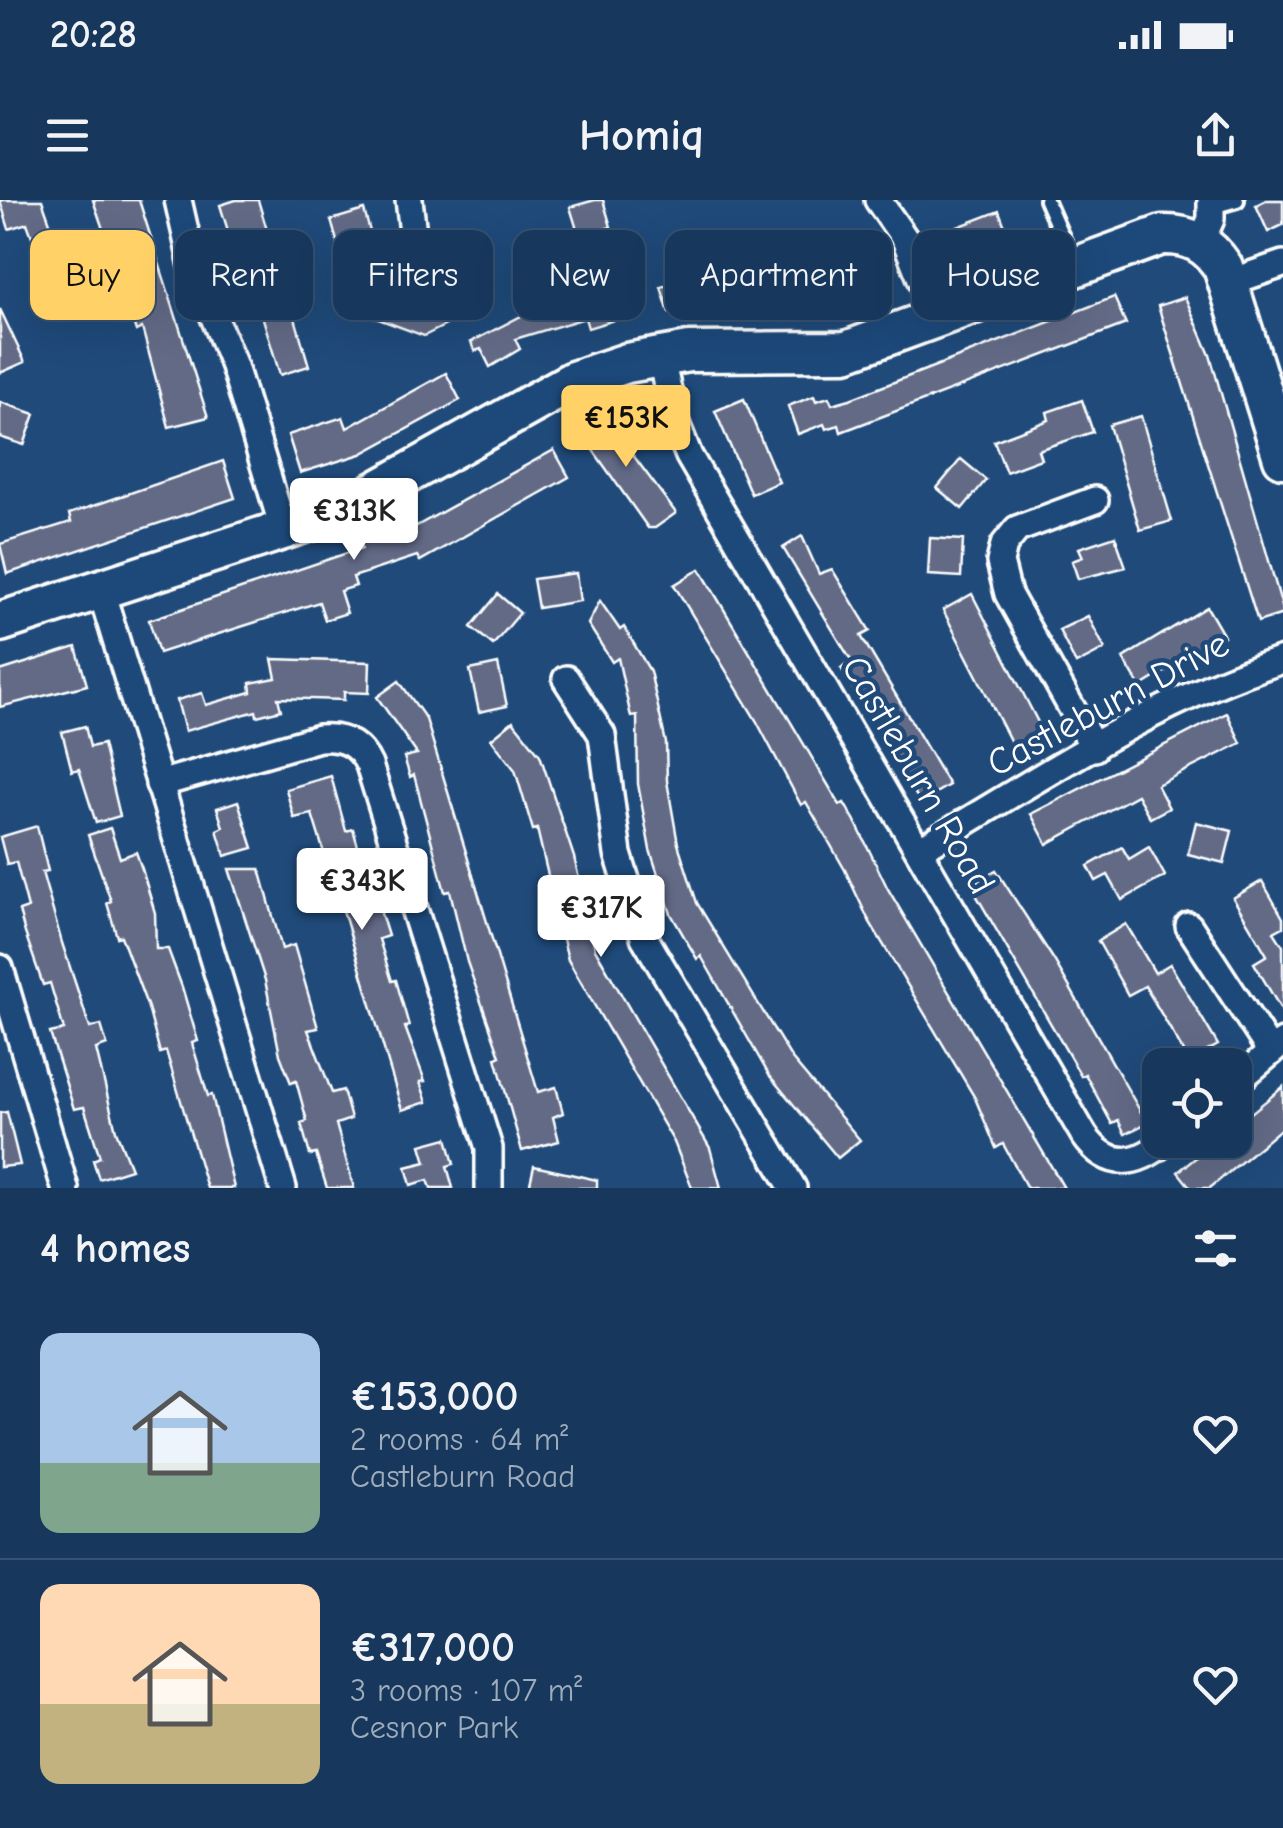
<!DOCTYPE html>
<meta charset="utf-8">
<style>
:root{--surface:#17385c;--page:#203f62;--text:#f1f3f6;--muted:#9eacbb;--line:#365272;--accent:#ffd166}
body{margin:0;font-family:"Comic Neue",sans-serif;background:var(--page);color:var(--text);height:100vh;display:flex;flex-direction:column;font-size:38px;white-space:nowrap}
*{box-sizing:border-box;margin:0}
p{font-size:32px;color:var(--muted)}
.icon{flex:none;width:55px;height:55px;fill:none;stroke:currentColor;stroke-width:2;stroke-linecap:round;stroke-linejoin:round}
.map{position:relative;height:988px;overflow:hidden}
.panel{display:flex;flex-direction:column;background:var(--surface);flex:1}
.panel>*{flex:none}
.hud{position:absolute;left:30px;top:30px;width:1225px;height:90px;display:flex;gap:20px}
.controls{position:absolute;left:1142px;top:848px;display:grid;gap:20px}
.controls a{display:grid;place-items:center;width:110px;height:110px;border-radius:20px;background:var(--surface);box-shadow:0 10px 40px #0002,0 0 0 2px var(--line);font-size:50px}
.price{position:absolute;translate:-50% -85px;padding:0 22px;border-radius:10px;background:#fff;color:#222;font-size:32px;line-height:65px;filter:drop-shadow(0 2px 5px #0008)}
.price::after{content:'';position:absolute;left:50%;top:60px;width:30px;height:22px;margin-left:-15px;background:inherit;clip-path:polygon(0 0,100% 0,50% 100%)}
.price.selected{background:var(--accent);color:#111}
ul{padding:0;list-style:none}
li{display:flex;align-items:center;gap:30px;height:250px;padding:0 40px}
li+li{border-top:2px solid var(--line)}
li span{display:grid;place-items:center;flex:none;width:280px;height:200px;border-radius:20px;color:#555}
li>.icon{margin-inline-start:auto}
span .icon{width:120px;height:120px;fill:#fffc;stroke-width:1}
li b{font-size:42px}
h2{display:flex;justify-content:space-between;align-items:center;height:120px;padding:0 40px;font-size:42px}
.tag{padding:0 35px;border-radius:20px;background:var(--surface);box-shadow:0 10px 40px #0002,0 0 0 2px var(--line);font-size:35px;line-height:90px}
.tag.selected{background:var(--accent);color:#111}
.status{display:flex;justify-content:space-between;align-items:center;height:70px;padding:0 50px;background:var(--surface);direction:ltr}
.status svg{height:28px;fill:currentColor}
header{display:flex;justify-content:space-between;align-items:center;height:130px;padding:0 40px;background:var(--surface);font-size:45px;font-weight:600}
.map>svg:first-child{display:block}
.building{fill:#626a86;stroke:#fff;stroke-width:2.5}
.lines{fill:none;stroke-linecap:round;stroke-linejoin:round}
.lane-casing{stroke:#fff;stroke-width:20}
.street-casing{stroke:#fff;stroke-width:32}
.secondary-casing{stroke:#fff;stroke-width:45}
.lane{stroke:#1f4a7a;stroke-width:12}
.street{stroke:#1f4a7a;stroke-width:25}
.secondary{stroke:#1f4a7a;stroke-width:38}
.labels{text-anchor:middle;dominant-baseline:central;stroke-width:9;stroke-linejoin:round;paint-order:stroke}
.street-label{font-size:38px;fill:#fff;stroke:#1f4a7a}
</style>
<div class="status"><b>20:28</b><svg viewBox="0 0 49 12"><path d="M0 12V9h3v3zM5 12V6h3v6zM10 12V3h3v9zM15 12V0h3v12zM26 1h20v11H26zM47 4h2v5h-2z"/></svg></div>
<header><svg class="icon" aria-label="menu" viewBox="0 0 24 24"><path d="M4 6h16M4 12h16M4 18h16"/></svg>Homiq<svg class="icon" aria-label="share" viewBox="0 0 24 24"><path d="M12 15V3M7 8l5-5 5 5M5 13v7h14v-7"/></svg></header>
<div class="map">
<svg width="1283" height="988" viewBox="0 0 1283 988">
<rect width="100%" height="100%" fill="#1f4a7a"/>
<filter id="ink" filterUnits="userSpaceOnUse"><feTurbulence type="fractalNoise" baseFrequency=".01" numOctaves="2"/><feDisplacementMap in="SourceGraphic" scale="20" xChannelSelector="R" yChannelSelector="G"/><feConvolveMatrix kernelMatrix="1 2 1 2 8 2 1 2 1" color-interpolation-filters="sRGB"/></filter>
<g filter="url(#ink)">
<g class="building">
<path d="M0,0H42L54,34L34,42L27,23L9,29Z"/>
<path d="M93,0H139L208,217L169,227L142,128L136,131L122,90L128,89L117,50L95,57L89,37L104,32Z"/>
<path d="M236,0H258L269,37L263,39L286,102L290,101L309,166L280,175L255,92L248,95L220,5Z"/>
<path d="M595,0H603L611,27L579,36L570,7Z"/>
<path d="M1266,0H1283V25L1268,32L1256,5Z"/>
<path d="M364,10L379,64L346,73L331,20Z"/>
<path d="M999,11L1009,37L944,62L934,36Z"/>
<path d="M467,37L489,56L444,110L450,123L424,136L365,114L377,83L412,96L458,40Z"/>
<path d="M881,46L890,75L816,99L813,90L740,106L735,92L669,113L661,87L727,65L732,82L778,68L780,72L799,66L801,73Z"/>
<path d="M612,88L621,118L588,128L585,118L515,139L520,149L490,167L481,149L475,151L471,142L525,114L522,105L555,95L558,104Z"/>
<path d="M1114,97L1126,124L841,232L839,225L826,229L824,224L798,234L788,206L814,196L816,201L829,197L832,204L850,199Z"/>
<path d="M1185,97L1210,155L1283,410V414L1258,422L1158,106Z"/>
<path d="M0,109L25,162L0,173Z"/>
<path d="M446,173L460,200L361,254L300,273L288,235L343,217L347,228Z"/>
<path d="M744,199L779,282L751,294L715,211Z"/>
<path d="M1082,200L1093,232L1038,250L1041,259L1006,272L994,241L1049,220L1047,212Z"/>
<path d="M0,202L35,214L24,245L0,237Z"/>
<path d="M598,208L676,313L655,328H648L576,226Z"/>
<path d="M1141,216L1172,321L1140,330L1109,225Z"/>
<path d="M554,250L569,277L420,361L417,356L353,377L356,386L340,391L347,413L325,420L319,402L159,453L149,420L362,348L360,341L390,331L393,339Z"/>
<path d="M961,259L986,280L962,309L937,288Z"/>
<path d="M223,261L235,298L7,374L0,344L71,322L69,314Z"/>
<path d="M802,336L819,374L832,369L870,431L861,436L949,585L920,602L841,468L852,462L783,348Z"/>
<path d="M1115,336L1126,367L1078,379L1072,361L1083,357L1079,348Z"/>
<path d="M930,338L963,340L961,377L928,375Z"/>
<path d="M700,369L840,605L844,603L854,619L888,689L1064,988H1027L1003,944L996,948L975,898L868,719L845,670L806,602L801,605L756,520L674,385Z"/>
<path d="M576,373L580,401L538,408L533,379Z"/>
<path d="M498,394L520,413L493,445L471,427Z"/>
<path d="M972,394L1043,532L1014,548L943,410Z"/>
<path d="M600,401L620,430L624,427L650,471L666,543L667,581L678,644L697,703L792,859L860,940L838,958L769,875L701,756L697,759L671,714L650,650L638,584L637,516L631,517L618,458L612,462L588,424Z"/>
<path d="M1207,407L1224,436L1140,487L1123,458Z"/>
<path d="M1088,416L1105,449L1076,464L1059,430Z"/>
<path d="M76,447L87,485L0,507V471Z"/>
<path d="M272,459L370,462L369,493L344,492V500L278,498L281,510L257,516L256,511L185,531L177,500L202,493L206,505L251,492L250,483L276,478Z"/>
<path d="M498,464L507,506L479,512L470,470Z"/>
<path d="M399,481L426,519L538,892L556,887L563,913L553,917L559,941L522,951L496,858L500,856L467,762L450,691L445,692L414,575L410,577L404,557L417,554L377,497Z"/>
<path d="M1227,513L1241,543L1157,585L1169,608L1150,618L1137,595L1047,644L1031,614Z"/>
<path d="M513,521L540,555L574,657L595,749L710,948L721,988H692L674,942L568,760L537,629L533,630L515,570L491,539Z"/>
<path d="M85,526L90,547L103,544L120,616L96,623L79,569L72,571L62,532Z"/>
<path d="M331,576L346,631L353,629L364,667L353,670L366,711L379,707L388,736L379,739L392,781L396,780L409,826L405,827L425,881L420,882L427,902L402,910L337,690L326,693L319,669H329L312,614L294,618L286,589Z"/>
<path d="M238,601L253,648L225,656L217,630L223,627L217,608Z"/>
<path d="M1196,622L1232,631L1224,663L1188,654Z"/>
<path d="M37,626L48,671L42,672L62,743L90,828L101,825L107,845L96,849L116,931L131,969L99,979L93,960L100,957L84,907L74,909L50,833L64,830L50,783L43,785L25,733L19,711L28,708L16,662L7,664L0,637Z"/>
<path d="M110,628L120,658L136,652L142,669L155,713L156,749H168L182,787L198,841L192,843L208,896L212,895L234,988H207L166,851L160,853L148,808L121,736L117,737L107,703L111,701L88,635Z"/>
<path d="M1122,647L1129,659L1149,647L1165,676L1122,700L1108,675L1096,681L1088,666Z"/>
<path d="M229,669H260L282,749L294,745L318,828L308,830L332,893L343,890L351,919L336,924L354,988H327L316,954L310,955L301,923L307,921L296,881L291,883L280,855L265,780Z"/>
<path d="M996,670L1054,760L1147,923L1125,934L1118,920L1112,924L1085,874L1081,876L975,693L982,689L977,681Z"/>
<path d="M1262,681L1283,718V727L1274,732L1283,746V813L1254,763L1267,755L1233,698Z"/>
<path d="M1126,724L1155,773L1170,764L1218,845L1189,861L1145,786L1128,795L1098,741Z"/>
<path d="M1283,887V927L1210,988H1191L1178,972L1218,940H1235V926Z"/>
<path d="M7,912L20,965L0,967V913Z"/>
<path d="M447,938L454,964L447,966L453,988H431L428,980L411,985L406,967L426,962L421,945Z"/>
<path d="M534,966L597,980V988H529Z"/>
</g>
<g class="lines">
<g class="lane-casing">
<g id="lane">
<path d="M1046,0L1073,62"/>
<path d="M1212,7L1237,0"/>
</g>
</g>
<g class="street-casing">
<g id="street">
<path d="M178,0L193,66L234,166L284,331"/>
<path d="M409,0L413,33"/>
<path d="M878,0L905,39L937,118"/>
<path d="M1201,42L1211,19V0"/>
<path d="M1230,82L1283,64"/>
<path d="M660,155L675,221L689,256L1084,935C1108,970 1137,966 1167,940"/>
<path d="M101,391L283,988"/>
<path d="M566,479L602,535L618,654L644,737L793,988"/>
<path d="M1094,548L1008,394L1000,362L1004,345L1017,329L1095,300"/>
<path d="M159,584L319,538C342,536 359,543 369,565L489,948V988"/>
<path d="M919,650C1035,582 1154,500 1283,460"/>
<path d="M1189,726L1271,852"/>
<path d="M0,768L65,988"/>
<path d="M1235,883L1283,842"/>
</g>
</g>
<g class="secondary-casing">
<path id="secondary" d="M0,422L341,311L573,181L627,163L689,152L846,151L1162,35C1190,34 1208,44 1223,67L1283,258"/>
</g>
<use href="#lane" class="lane"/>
<use href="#street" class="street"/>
<use href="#secondary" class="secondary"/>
</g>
</g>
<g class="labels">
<g class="street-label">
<text transform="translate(1108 504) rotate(-28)">Castleburn Drive</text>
<text transform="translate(918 575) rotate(60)">Castleburn Road</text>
</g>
</g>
</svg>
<div class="controls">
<a><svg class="icon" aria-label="locate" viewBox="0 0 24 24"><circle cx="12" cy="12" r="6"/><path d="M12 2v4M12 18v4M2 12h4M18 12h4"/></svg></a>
</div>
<b class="price selected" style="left:626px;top:270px">€153K</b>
<b class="price" style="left:354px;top:363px">€313K</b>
<b class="price" style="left:362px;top:733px">€343K</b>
<b class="price" style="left:601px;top:760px">€317K</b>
<div class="hud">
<a class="tag selected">Buy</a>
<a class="tag">Rent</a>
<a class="tag">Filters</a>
<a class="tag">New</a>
<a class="tag">Apartment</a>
<a class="tag">House</a>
</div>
</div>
<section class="panel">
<h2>4 homes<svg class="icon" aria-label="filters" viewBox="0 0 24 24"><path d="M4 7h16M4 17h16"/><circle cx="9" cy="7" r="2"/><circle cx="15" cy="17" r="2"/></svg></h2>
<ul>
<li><span style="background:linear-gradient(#a9c7e8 65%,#7fa58c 0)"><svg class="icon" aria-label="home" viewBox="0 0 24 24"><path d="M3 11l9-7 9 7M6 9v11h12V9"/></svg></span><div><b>€153,000</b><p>2 rooms · 64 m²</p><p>Castleburn Road</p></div><svg class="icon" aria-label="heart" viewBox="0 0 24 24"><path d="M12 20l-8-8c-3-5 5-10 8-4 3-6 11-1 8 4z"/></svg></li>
<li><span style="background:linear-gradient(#ffd9b3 60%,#c2b280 0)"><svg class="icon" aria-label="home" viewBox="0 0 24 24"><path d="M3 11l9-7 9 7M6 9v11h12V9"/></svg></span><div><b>€317,000</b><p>3 rooms · 107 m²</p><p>Cesnor Park</p></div><svg class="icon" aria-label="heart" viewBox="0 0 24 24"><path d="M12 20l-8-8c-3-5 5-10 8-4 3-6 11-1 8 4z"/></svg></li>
</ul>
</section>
